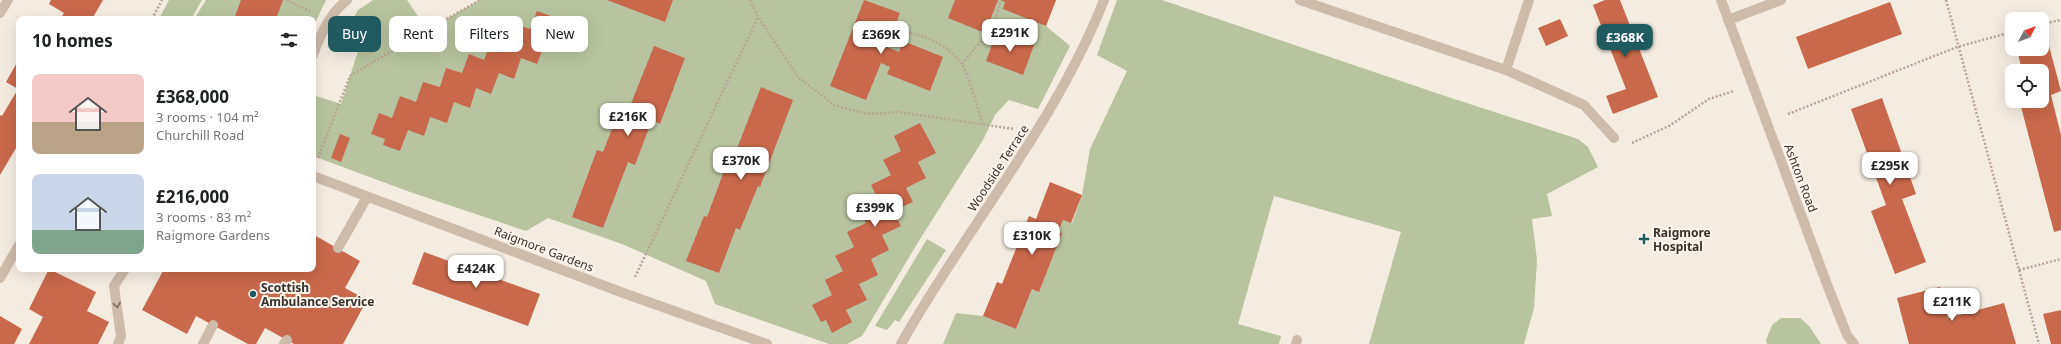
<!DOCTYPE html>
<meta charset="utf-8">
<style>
:root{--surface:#fff;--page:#f2f2f2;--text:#202124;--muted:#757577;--accent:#1f5a5e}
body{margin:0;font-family:"Noto Sans",sans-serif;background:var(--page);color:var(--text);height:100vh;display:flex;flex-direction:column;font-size:15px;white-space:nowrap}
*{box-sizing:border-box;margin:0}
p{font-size:13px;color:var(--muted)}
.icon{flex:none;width:22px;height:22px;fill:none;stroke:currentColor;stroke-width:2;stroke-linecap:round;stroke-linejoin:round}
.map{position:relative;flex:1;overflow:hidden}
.side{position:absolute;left:16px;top:16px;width:300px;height:256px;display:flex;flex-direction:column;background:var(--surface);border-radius:8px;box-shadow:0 4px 16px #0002}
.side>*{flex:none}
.guide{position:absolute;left:328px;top:16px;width:380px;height:36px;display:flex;gap:8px}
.needle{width:26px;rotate:49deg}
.buttons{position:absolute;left:2005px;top:12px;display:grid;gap:8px}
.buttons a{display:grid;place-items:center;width:44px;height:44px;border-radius:8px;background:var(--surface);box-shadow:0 4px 16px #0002;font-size:20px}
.price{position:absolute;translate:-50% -34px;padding:0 9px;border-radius:8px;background:#fff;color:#222;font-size:13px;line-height:26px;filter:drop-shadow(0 1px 2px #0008)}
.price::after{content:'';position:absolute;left:50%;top:24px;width:12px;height:9px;margin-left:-6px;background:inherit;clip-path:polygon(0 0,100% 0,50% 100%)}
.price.on{background:var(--accent);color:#fff}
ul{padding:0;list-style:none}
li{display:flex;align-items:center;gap:12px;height:100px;padding:0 16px}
li span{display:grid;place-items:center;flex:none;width:112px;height:80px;border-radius:8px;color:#555}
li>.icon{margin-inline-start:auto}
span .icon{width:48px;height:48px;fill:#fffc;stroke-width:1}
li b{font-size:17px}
h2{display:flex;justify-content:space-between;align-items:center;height:48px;padding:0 16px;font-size:17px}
.tag{padding:0 14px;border-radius:8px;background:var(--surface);box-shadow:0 4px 16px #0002;font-size:14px;line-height:36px}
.tag.on{background:var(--accent);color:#fff}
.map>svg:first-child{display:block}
.green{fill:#b8c4a0}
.building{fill:#c8694b}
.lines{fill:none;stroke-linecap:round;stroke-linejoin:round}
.path{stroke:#b9a596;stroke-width:2.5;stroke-dasharray:2 2;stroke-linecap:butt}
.lane{stroke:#cdbbac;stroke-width:10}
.street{stroke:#cdbbac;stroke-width:10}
.oneway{stroke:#7d6f65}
.poi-dot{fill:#1f5a5e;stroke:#fbf5ee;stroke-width:1.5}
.labels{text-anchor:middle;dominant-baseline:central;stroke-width:4;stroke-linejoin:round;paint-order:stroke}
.street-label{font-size:12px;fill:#3b302b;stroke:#fbf5ee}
.poi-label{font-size:12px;font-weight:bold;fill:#3b302b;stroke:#fbf5ee;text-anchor:start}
</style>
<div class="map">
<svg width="2061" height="344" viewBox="0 0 2061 344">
<rect width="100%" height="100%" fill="#f4ebe1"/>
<g class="green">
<path d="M169,0H202L191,19H159Z"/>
<path d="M206,0H326L313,28V19H194Z"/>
<path d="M373,0H407L427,30L480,0H1056L1046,26L1070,46L1038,109L1009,100L995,115L983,140L920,239L862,336L847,344H829L715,304L706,281L622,244L548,218L526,231L410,192L313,156V95L341,104L360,45L344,34L358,10Z"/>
<path d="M1117,0H1162L1445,96L1578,139L1588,147L1598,167L1547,194L1552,216L1532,219L1537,260L1534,308L1524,344H1369L1401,232L1274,196L1238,324L1281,336L1279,344H943L956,313L983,316L1016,329L1032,289L1039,291L1062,233L1058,232L1063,220L1072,223L1082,195L1090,149L1127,71L1097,55Z"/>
<path d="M927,239L946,250L899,322L895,320L887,330L875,326Z"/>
<path d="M1781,318H1800L1809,326L1821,344H1767L1766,340L1772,325Z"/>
</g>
<g class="building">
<path d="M51,0H103L92,19H60L64,13L49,4Z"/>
<path d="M241,0H283L276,19H234Z"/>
<path d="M607,0H673L665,22Z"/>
<path d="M864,0L900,13L887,47L899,52L903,41L943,57L930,91L887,74L890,67L881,63L866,100L830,86Z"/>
<path d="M955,0H998L985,33L948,18Z"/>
<path d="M1000,0H1056L1046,26L1003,9L1005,2Z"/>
<path d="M1605,0H1620L1658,97L1613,114L1606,96L1626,89L1593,5Z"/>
<path d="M1890,2L1902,34L1808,69L1796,37Z"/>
<path d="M537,11L570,23L559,51L544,45L537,64L521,58L514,79L499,73L491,94L476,88L470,108L454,102L447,123L430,117L424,136L408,130L400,151L383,145L385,139L371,134L379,113L392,118L400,96L416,102L423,82L440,87L446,68L462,73L469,54L484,60L492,39L506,44L514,24L530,29Z"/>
<path d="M1560,19L1568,36L1546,46L1538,28Z"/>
<path d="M2042,27H2044L2061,91L2051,95L2061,135V230L2054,232L2020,103L2042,101V71H2022L2017,49H2042Z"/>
<path d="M997,31L1034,45L1023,75L986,61Z"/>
<path d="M654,46L685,58L660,124L652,120L635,165L628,162L603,228L572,217L597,150L603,152L620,108L628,111Z"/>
<path d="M19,59V143L0,175V115L2,116L18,89L6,82Z"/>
<path d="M761,87L793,100L760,187L758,186L740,230L736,228L719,273L686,261L704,216L707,217L724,171L727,174Z"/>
<path d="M1882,98L1916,194L1902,199L1926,262L1895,274L1871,211L1886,205L1851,109Z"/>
<path d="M920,123L936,153L918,162L926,178L906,188L913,202L893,211L901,226L882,235L889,250L871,259L878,275L859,284L867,300L846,310L852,322L832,333L826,320L821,322L812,305L832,295L825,280L843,271L835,256L854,247L847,232L866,223L859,209L878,199L871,185L891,175L883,160L901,151L894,136Z"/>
<path d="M340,134L350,138L341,162L331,158Z"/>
<path d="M1050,182L1082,195L1071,223L1063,220L1058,232L1062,233L1039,292L1032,289L1016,329L983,316L997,282L1002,284L1029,216L1036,219Z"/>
<path d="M314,235L360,261L345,288L367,300L343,344H294L265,328L256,344H248L196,316L187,334L142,310L164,269H313Z"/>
<path d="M424,252L540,294L528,326L412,284Z"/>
<path d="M49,269L96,292L87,311L109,322L98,344H29L43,317L29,309Z"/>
<path d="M1940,287L1948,318L2004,303L2016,344H1909L1897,298Z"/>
<path d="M2061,310V344H2051L2043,314Z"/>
<path d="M0,316L22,329L14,344H0Z"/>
</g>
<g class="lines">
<g class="path">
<path d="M287,0L311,12"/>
<path d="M750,0L758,17L798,77L834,105L868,114L898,112L1014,129"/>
<path d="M1946,0L2039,344"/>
<path d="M152,19L162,0"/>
<path d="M2042,24L2061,20"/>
<path d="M894,29C919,34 945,41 961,63C968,73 978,110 983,124"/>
<path d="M962,64L992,28L1001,1"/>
<path d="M1788,114L1957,47L2012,32"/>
<path d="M1632,143L1669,126L1709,99L1734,91"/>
<path d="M318,158L350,76L427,30L480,0"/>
<path d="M2019,270L2061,259"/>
<path d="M635,277L758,17"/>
</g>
<g class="lane">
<path d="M1300,0L1506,70L1529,0"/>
<path d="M1506,70L1584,105L1614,138"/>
<path d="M338,248L367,197"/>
<path d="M118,344L121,336L114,286L125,269"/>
<path d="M203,344L213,325"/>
<path d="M284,344L287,340"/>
<path d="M1296,344L1297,340"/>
</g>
<g class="street">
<path d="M1721,0L1828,287L1847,335L1854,344"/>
<path d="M0,13L8,0"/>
<path d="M1728,20L1781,0"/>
<path d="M313,55C320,35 331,12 347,0"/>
<path d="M313,176L626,294L767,344"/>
<path d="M0,278L19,245"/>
<path d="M901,344C966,228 1055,125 1104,0"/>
</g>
</g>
<defs><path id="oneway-chevron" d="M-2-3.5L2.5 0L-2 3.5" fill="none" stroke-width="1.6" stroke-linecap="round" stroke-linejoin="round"/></defs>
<use class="oneway" href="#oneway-chevron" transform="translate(117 305) rotate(81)"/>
<g class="poi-dot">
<path d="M1642 233h4v4h4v4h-4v4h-4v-4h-4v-4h4z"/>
<circle cx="253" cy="294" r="4"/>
</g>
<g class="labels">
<g class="street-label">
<text transform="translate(998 168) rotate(-57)">Woodside Terrace</text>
<text transform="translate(1801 178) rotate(69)">Ashton Road</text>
<text transform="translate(544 249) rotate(21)">Raigmore Gardens</text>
</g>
<g class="poi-label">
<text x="1653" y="232">Raigmore<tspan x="1653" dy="14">Hospital</tspan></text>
<text x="261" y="287">Scottish<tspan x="261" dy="14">Ambulance Service</tspan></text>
</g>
</g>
</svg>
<div class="buttons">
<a><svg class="needle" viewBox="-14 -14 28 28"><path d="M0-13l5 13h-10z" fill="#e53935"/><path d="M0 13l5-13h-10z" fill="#757577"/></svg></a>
<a><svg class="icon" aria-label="locate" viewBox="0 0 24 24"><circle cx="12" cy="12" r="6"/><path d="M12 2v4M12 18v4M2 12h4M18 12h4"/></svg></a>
</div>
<b class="price" style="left:1010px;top:53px">£291K</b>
<b class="price" style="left:881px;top:55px">£369K</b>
<b class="price on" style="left:1625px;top:58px">£368K</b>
<b class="price" style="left:628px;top:137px">£216K</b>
<b class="price" style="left:741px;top:181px">£370K</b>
<b class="price" style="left:1890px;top:186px">£295K</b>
<b class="price" style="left:875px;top:228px">£399K</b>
<b class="price" style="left:1032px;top:256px">£310K</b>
<b class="price" style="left:476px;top:289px">£424K</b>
<b class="price" style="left:1952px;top:322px">£211K</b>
<div class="guide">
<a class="tag on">Buy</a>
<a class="tag">Rent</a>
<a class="tag">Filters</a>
<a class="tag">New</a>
</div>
<section class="side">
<h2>10 homes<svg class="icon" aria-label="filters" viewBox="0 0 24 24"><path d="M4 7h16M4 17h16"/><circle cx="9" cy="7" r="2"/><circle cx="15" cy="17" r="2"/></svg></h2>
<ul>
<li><span style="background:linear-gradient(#f6c9c9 60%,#b9a48a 0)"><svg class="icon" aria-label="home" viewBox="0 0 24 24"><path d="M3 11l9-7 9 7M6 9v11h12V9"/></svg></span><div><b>£368,000</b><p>3 rooms · 104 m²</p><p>Churchill Road</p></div></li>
<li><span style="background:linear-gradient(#c9d6e8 70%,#7fa58c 0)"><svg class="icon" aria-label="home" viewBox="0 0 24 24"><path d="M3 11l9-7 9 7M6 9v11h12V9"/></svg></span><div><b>£216,000</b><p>3 rooms · 83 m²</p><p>Raigmore Gardens</p></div></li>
</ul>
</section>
</div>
